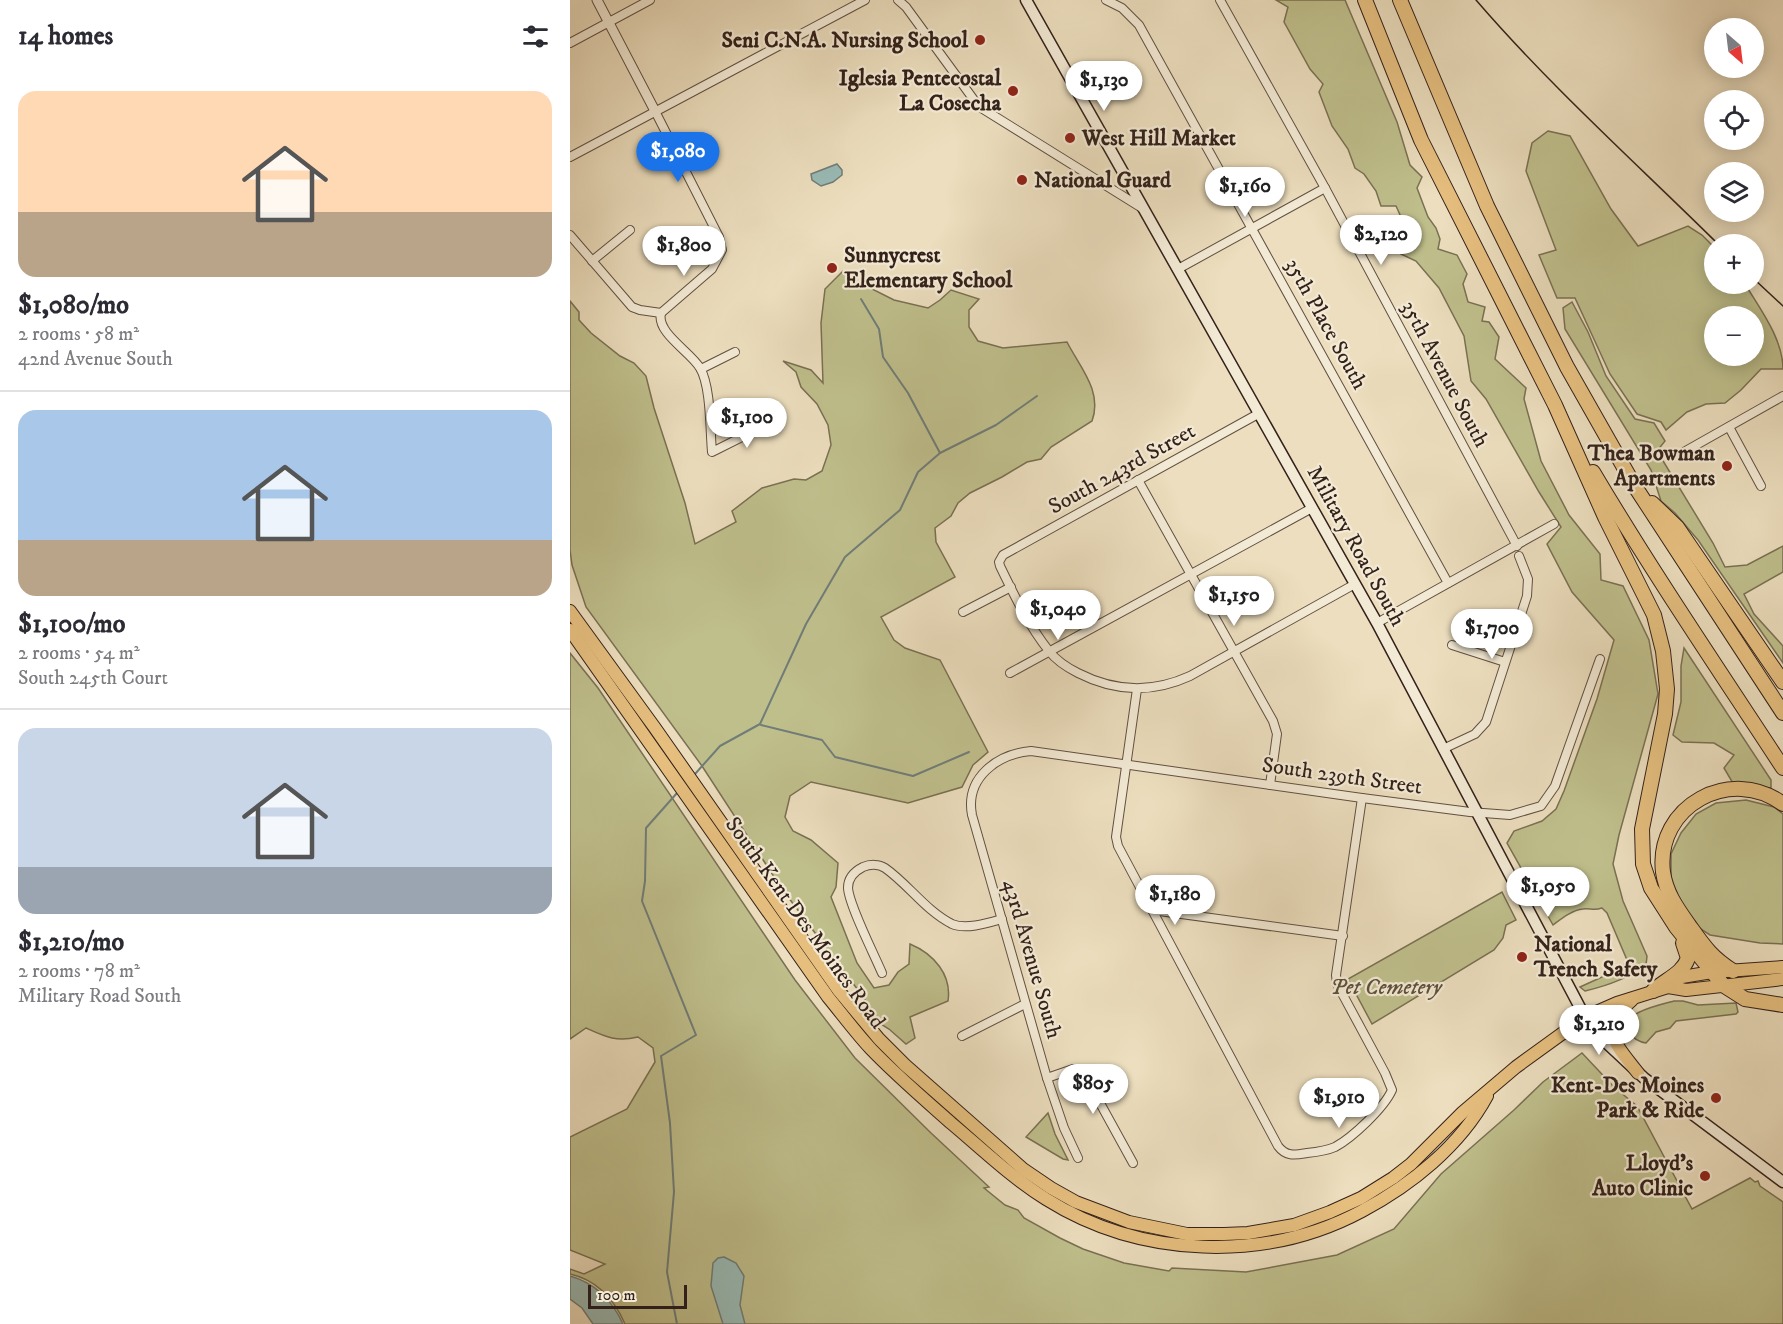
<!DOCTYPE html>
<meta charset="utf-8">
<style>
:root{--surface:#fff;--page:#f2f2f3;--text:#2b2b33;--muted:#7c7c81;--line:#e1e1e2;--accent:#1a73e8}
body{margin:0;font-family:"IM FELL DW Pica",serif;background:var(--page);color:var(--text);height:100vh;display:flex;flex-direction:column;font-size:22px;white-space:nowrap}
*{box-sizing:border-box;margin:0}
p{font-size:20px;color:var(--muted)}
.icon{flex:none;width:33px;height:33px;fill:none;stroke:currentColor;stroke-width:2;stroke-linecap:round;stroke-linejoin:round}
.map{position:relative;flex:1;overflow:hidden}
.details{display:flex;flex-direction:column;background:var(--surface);width:570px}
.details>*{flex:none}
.needle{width:39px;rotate:152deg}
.controls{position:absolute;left:1134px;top:18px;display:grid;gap:12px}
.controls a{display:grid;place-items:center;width:60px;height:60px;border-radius:50%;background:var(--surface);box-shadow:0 3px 15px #0003;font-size:30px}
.scale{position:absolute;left:18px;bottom:15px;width:99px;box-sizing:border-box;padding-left:6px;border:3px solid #33211a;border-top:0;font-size:16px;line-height:21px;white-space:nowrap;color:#33211a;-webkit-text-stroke:4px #f3ead5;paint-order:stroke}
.price{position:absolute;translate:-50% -51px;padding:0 14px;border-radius:21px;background:#fff;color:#222;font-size:20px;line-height:39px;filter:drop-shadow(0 2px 3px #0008)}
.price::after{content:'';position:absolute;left:50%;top:36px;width:18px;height:14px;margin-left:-9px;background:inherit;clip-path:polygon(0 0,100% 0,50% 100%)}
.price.active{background:var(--accent);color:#fff}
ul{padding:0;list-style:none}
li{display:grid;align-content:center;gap:12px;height:318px;padding:0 18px}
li+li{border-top:2px solid var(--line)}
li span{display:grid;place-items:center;height:186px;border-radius:18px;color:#555}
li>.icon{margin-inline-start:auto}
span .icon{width:108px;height:108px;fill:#fffc;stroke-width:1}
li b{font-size:26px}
h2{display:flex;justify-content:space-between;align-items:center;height:72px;padding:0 18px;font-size:26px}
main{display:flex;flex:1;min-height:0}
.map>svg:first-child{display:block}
.green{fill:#bfbf8c;stroke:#797053;stroke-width:1.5;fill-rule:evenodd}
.water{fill:#99bbb6;stroke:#707d78;stroke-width:1.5}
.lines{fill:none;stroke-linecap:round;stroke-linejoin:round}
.stream{stroke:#707d78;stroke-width:2}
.minor-casing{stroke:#615043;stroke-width:10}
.tertiary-casing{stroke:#615043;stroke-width:11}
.secondary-casing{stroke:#33211a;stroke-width:13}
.trunk-casing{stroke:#33211a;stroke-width:14}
.motorway-casing{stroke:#33211a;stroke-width:16}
.minor{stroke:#f3ead5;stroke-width:8}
.tertiary{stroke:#f3ead5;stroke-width:9}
.secondary{stroke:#f3ead5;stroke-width:10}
.trunk{stroke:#e6bf7f;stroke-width:12}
.motorway{stroke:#e6bf7f;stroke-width:14}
.tram{stroke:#33211a;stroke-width:1.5}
.poi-dot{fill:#8f2418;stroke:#f3ead5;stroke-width:2}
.labels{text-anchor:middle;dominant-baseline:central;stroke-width:4.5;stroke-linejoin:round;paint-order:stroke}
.poi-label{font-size:22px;font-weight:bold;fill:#33211a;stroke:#f3ead5;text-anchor:end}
.street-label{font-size:22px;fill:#33211a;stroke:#f3ead5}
.park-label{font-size:22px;font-style:italic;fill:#5d503c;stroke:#f3ead5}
</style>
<main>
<section class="details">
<h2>14 homes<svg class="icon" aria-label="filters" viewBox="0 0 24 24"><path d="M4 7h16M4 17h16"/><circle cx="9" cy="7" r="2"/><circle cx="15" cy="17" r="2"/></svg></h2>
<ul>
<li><span style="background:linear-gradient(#ffd9b3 65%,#b9a48a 0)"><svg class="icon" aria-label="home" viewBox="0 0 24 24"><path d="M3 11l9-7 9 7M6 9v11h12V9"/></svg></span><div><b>$1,080/mo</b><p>2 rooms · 58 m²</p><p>42nd Avenue South</p></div></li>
<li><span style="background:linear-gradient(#a9c7e8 70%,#b9a48a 0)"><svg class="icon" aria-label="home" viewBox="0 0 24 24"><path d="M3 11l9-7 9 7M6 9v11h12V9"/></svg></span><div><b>$1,100/mo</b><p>2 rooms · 54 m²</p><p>South 245th Court</p></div></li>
<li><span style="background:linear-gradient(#c9d6e8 75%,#9aa5b1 0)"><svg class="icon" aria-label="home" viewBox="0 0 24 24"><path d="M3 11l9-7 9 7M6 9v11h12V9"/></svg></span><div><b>$1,210/mo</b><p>2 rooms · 78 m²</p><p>Military Road South</p></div></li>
</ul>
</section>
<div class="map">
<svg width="1213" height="1324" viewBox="0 0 1213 1324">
<rect width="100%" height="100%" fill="#ecdebe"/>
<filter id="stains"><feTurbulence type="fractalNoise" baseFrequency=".00333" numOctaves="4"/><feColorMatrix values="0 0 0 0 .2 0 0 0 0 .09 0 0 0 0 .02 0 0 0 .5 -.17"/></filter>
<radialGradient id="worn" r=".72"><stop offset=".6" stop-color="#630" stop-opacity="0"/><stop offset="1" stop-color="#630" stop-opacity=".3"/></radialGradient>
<g class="green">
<path d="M706,0H775L827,122L840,165L852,177L847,188L858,217L866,228L870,239L868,249L887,255L897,274L893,284L898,302L915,307L912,321L919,322L929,337L925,359L956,388L954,399L971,461L999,515L1030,554L1031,580L1053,586L1079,640L1088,694L1049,835L1043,864L1053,901L1077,956L1076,965C1058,979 1036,986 1015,991L1010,987L1052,968L1057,960L1037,913L1032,908C1024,911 1020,908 1013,909C1002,910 991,919 983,925L937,843L944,831L972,821L986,809L994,791L1027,699L1044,640L1002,592L977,544L991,527L969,492L916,399L901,381L894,336L869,288L846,261L831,254L836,228L826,206H811L806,191L794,174L785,168L778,149L762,126L749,92L753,84L740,69L714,22L718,7Z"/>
<path d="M978,131L1000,136L1041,209L1068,246L1118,226L1132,235L1144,247V284H1175C1190,309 1213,339 1213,369H1191L1171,390L1155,403L1136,404L1117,412L1096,430L1091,422L1067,414L1040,374L1005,298H987L969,255L986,250L956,171L962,143ZM1144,316H1184V356H1144Z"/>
<path d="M273,271L280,278L324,300L358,308L370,300L381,290L409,299L399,310V327L408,341L433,348L497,342C509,366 533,391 522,421L481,447L471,459L457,462L432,477L400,493L388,503L381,516L365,528L366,542L385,577L311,617L324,640L335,648L370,660L418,752L403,765L392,787L338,803L241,782L220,796L215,817L223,831L241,840L268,863L266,887L261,897L287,963L304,988L319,985L328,972L339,964L340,944C364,954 382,975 378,1001L340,1017L345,1038L336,1044L319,1029L309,1023L294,998L212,889L132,766L16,607L2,565L0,550V301L9,312V320L21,333L50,356L64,363L76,376L84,408L115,503L125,544L166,522L162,511L192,488L224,479L236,480L252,471L261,445L258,425L247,404L231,387L226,372L213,361L241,370L253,383L251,323L255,289Z"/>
<path d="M1002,302L1018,332L1036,376L1065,419L1084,423L1095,441L1087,451L1143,543L1155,567L1177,565L1213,546V572L1174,594L1184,614L1213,646V663L1128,540L1105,513L1091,501L1081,470L995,329L993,308Z"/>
<path d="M1114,648L1201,780V788L1164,785L1154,768L1164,755L1144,743L1112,742L1103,735L1111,702V666Z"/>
<path d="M0,653L28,688L225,980L285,1058L361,1133L419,1187L414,1188L435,1205L448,1210L454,1218L490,1238L513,1249L554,1263L599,1271L602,1268L676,1272L767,1255L824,1229L871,1174L944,1110L973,1082L1012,1053L1044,1087L1067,1106L1122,1209L1180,1178L1185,1182L1188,1181L1190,1186L1213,1202V1324H55C44,1299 27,1280 0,1274V1269L14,1274L35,1264L0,1250V1137L57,1109L85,1062L83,1048L68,1037C46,1042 36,1037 16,1028L0,1039Z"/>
<path d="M1176,800L1204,807L1213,814V944L1190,943L1140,935L1120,922L1107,903L1101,880V854L1111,833L1126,814L1146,803Z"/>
<path d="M932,892L946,920L936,925L933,938L924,950L802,1024L778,979Z"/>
<path d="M1104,1001H1113L1128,1005L1166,1003L1168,1012L1166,1014L1106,1021L1100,1028L1086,1032L1076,1043C1069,1042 1063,1038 1059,1033C1044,1014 1093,1004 1104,1001Z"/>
<path d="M478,1113L485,1134L498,1160L493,1159L456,1137Z"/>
</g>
<g class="water">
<path d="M267,164L272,170V175L263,182L251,186L242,180L241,174Z"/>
<path d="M154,1257L166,1263L174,1276L170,1305L175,1324H153L141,1286L143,1263L148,1258Z"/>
<path d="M0,1276C25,1283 42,1300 53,1324H23L12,1308L0,1299Z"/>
</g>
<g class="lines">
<g class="stream">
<path d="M291,299L309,329L313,357L338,393L370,453"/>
<path d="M191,725L252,740L265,757L343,776L399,752"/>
<path d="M125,774L150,746L190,724L236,624L275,557L330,510L348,472L370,453L426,425L467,396"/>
<path d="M107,1324L97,1272L104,1192L100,1123L91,1056L126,1035L72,901L75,881L76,828L107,793"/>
</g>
<g class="minor-casing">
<g id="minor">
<path d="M328,0L336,7L404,100L413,109L572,208"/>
<path d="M536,0L552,8L569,25L878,583"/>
<path d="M650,0L755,188L947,546"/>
<path d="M0,43L80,0"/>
<path d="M85,111L149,237L152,250L142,269L91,313"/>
<path d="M0,157L295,0"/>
<path d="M0,235L62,307L70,310L91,313"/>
<path d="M22,261L60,230"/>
<path d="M608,269L755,188"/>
<path d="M91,313C86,333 121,352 130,368C141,386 140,430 142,452L200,423"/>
<path d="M131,369L165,352"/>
<path d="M688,414L433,555L429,562L430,566C444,595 459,626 479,651C486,660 498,668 508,673C545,692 583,693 620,676L785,584"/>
<path d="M1159,427L1191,486"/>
<path d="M1112,453L1213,396"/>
<path d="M568,480L703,721L707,734L700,785"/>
<path d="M393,612L441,587"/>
<path d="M807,623L984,524"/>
<path d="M882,645L935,662"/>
<path d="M440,673L742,508"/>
<path d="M567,689L546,837L548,846L708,1146C716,1157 725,1155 737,1153C747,1152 756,1151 765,1147C782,1138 814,1108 822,1090L815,1073L767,984L766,975L792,798"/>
<path d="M873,749L905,734L916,722L957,596L958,579L949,556"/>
<path d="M582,910L773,936"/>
<path d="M312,973C304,954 279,905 278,888C278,878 285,871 293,867C300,864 309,864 315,868C338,884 356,911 382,924C396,930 418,923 432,919"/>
<path d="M392,1036L455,1004"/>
<path d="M477,1078L503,1069L514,1074L563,1163"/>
<path d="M508,1158L494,1128L477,1078L402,815C395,778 427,754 461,751L792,798L900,812L940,815L971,806L985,786L1030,659"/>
</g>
</g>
<g class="tertiary-casing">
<path id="tertiary" d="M27,0L85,111"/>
</g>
<g class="secondary-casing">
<path id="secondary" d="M456,0L807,623L1015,1017L1028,1035L1074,1078L1213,1182"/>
</g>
<g class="trunk-casing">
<g id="trunk">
<path d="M0,611L85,728L269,991L309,1039L335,1065L453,1169L481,1188L506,1202L559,1222L617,1234H654L678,1233L724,1225L760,1212L791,1198L823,1178L841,1164L893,1112L946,1067L1015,1017L1047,1003L1098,987L1112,977L1142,972L1213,967"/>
<path d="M0,630L258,997C272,1014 286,1033 301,1049C326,1075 354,1099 381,1123C412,1149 442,1178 476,1199C570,1258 695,1263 792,1211C841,1185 890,1146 917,1096"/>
<path d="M1098,987L1116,990L1213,979"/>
<path d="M1062,1000C1028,1030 1045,1043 1068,1073"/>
</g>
</g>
<g class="motorway-casing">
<g id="motorway">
<path d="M795,0L851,140L985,405L1035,517L1084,615L1093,651L1097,689L1095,714L1072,829L1073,864L1081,888L1106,927L1153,985L1175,999L1213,1005"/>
<path d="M830,0L917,206L997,367L1064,485L1213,713"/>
<path d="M1023,472C1083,573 1149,670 1213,768"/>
<path d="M1082,503L1107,527L1213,682"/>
<path d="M1163,971C1141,957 1134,946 1119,925C1107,908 1096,893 1093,872C1085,806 1161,765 1213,804"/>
<path d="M1083,991C1094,980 1113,974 1118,958L1113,943"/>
</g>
</g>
<use href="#minor" class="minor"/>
<use href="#tertiary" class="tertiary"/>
<use href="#secondary" class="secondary"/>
<use href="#trunk" class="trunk"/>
<use href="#motorway" class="motorway"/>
<g class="tram">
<path d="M906,0C981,87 1067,164 1148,244"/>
<path d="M1184,279L1213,306"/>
</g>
</g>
<g class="poi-dot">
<circle cx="410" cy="40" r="6"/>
<circle cx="443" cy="91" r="6"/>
<circle cx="500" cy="138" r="6"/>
<circle cx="452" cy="180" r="6"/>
<circle cx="262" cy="268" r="6"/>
<circle cx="1157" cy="466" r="6"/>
<circle cx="952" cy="957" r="6"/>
<circle cx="1146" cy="1098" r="6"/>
<circle cx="1135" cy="1176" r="6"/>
</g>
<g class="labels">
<g class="poi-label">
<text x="398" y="40">Seni C.N.A. Nursing School</text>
<text x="431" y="78">Iglesia Pentecostal<tspan x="431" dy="25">La Cosecha</tspan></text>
<text x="512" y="138" text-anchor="start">West Hill Market</text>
<text x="464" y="180" text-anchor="start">National Guard</text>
<text x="274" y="255" text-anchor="start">Sunnycrest<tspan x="274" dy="25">Elementary School</tspan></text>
<text x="1145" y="453">Thea Bowman<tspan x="1145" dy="25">Apartments</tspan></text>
<text x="964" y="944" text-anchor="start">National<tspan x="964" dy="25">Trench Safety</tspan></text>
<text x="1134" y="1085">Kent-Des Moines<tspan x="1134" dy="25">Park &amp; Ride</tspan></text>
<text x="1123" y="1163">Lloyd's<tspan x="1123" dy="25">Auto Clinic</tspan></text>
</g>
<g class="street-label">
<text transform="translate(756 324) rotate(61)">35th Place South</text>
<text transform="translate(875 374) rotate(62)">35th Avenue South</text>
<text transform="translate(552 469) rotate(-29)">South 243rd Street</text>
<text transform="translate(786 546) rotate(61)">Military Road South</text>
<text transform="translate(772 776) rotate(8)">South 239th Street</text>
<text transform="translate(235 923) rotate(54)">South Kent Des Moines Road</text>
<text transform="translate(462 959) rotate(74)">43rd Avenue South</text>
</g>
<g class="park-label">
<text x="816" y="987">Pet Cemetery</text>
</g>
</g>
<rect width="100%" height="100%" filter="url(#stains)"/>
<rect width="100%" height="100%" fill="url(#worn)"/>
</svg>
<div class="controls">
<a><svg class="needle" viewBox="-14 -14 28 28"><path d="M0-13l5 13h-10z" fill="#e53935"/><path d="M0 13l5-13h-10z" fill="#7c7c81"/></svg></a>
<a><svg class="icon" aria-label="locate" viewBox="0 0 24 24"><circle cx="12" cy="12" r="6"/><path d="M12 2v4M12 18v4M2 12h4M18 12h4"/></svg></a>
<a><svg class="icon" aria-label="layers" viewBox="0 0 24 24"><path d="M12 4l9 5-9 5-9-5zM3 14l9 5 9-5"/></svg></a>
<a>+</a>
<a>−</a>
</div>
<div class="scale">100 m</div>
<b class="price" style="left:534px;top:112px">$1,130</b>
<b class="price active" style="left:108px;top:183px">$1,080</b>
<b class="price" style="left:675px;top:218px">$1,160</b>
<b class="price" style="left:811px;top:266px">$2,120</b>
<b class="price" style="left:114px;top:277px">$1,800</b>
<b class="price" style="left:177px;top:449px">$1,100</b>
<b class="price" style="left:664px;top:627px">$1,150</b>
<b class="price" style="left:488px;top:641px">$1,040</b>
<b class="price" style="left:922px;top:660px">$1,700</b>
<b class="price" style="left:978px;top:918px">$1,050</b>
<b class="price" style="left:605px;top:926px">$1,180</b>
<b class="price" style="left:1029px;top:1056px">$1,210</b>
<b class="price" style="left:523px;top:1115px">$805</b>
<b class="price" style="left:769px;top:1129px">$1,910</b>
</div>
</main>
